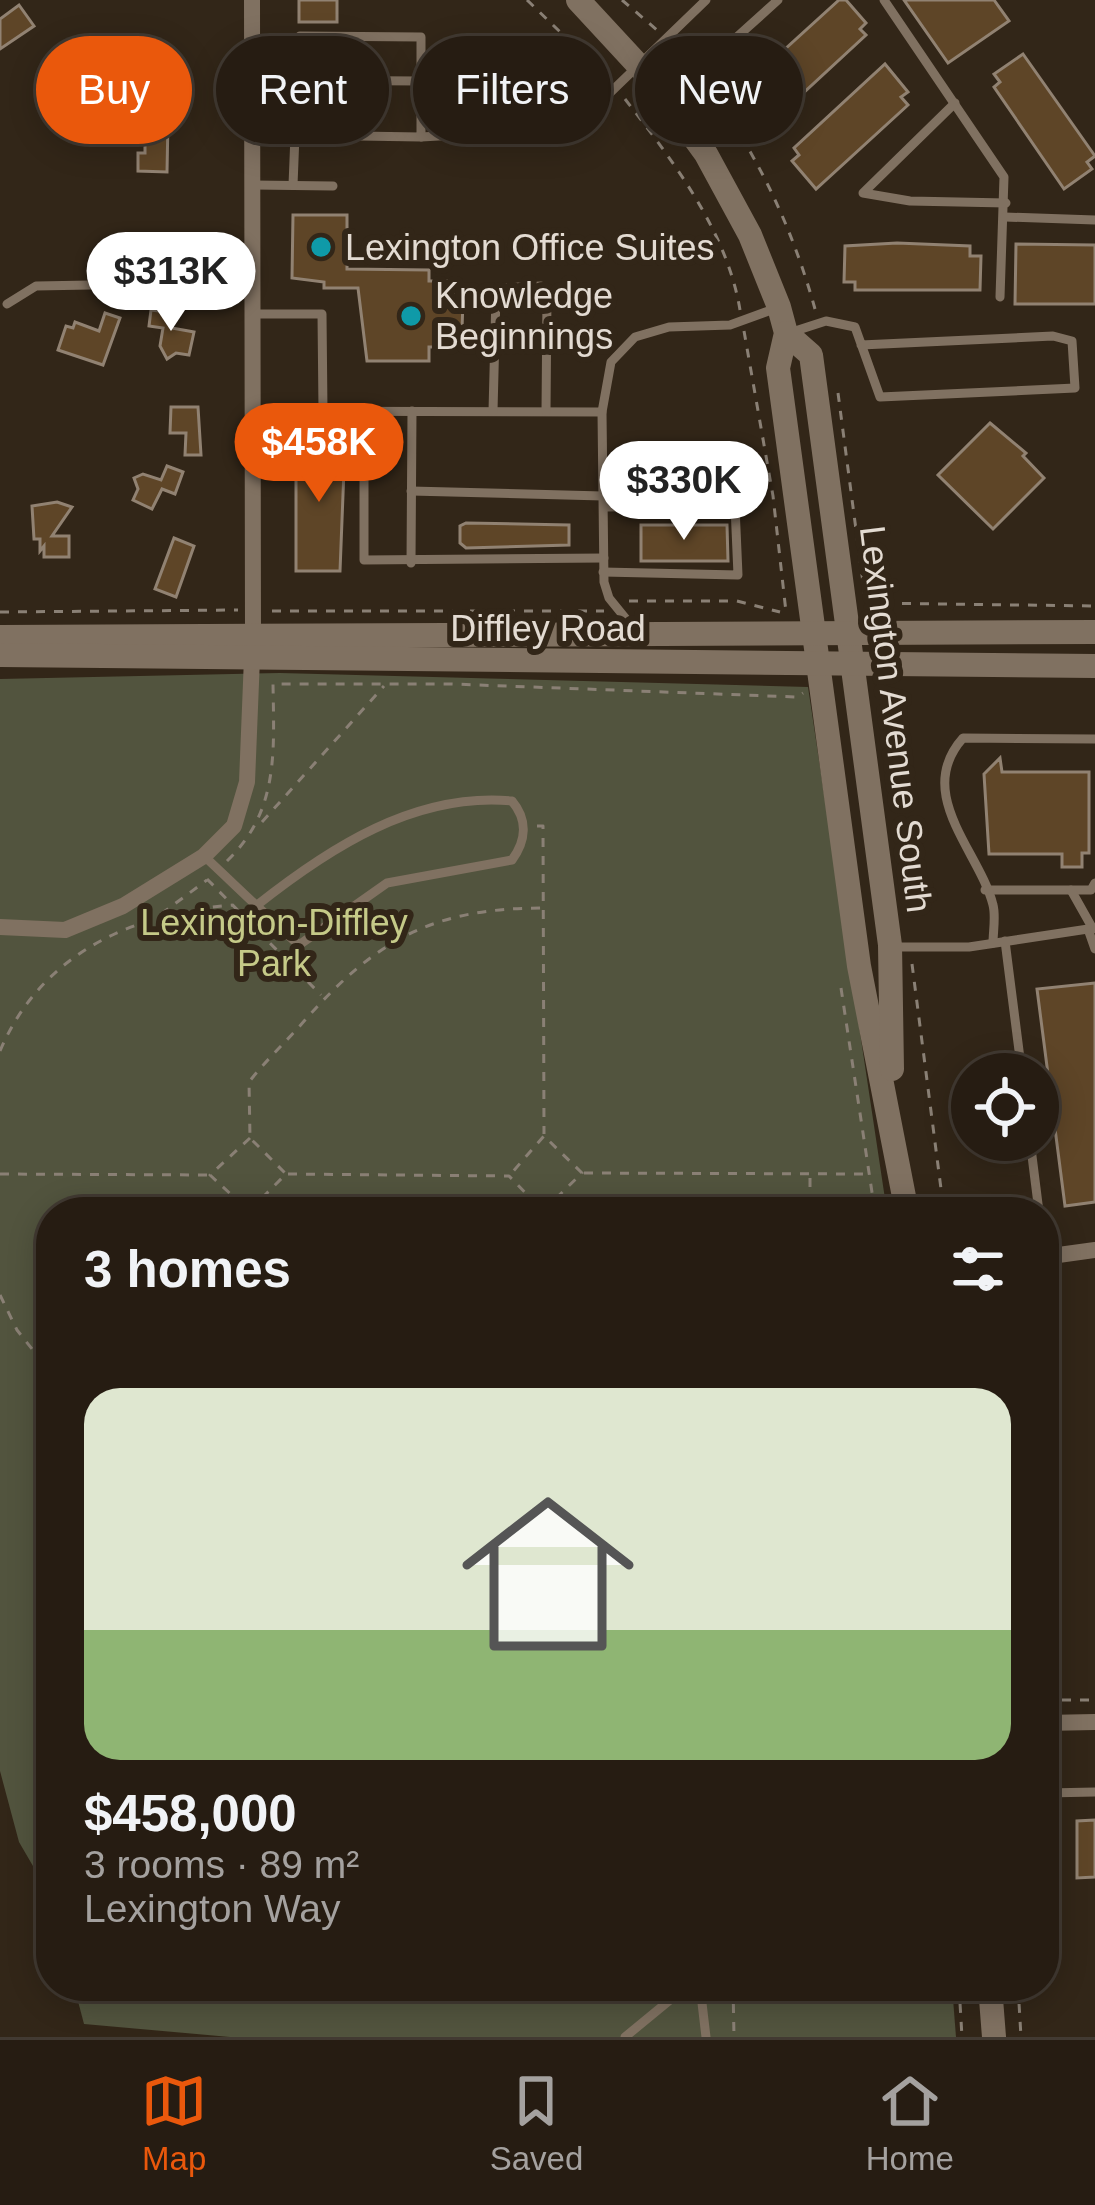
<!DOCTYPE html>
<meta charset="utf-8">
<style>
:root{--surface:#261c12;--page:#2e251b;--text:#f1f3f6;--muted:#a4a19f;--line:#423a32;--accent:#ea580c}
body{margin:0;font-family:Arial,sans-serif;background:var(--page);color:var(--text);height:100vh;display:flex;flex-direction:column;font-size:45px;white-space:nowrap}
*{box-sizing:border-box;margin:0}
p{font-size:39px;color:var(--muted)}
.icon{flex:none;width:66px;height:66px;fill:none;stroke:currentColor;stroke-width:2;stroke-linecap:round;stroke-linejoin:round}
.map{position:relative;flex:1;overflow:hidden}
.sheet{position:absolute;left:36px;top:1197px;width:1023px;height:804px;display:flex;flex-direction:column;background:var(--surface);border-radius:48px;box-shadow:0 6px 30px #0003,0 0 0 3px var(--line)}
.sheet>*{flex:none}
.guide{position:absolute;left:36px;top:36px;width:1023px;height:108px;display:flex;gap:24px}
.controls{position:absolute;left:951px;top:1053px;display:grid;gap:24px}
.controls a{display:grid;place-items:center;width:108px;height:108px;border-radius:50%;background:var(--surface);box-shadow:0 6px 30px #0003,0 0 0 3px var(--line);font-size:60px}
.price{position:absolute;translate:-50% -102px;padding:0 27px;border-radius:42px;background:#fff;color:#222;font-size:39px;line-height:78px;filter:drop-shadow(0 3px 6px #0008)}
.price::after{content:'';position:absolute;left:50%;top:72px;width:36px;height:27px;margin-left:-18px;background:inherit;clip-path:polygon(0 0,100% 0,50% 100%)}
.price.active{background:var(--accent);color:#fff}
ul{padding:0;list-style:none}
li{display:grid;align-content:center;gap:24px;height:636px;padding:0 48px}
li+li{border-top:3px solid var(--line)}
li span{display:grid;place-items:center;height:372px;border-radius:36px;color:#555}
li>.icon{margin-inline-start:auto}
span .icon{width:216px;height:216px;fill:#fffc;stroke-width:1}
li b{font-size:51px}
h2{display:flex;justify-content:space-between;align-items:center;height:144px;padding:0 48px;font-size:51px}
.pill{padding:0 42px;border-radius:54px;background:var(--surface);box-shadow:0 6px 30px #0003,0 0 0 3px var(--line);font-size:42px;line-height:108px}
.pill.active{background:var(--accent);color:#fff}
.tab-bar{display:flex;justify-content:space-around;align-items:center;height:168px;border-top:3px solid var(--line);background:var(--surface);font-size:33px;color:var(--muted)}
.tab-bar a{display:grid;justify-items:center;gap:6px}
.tab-bar .active{color:var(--accent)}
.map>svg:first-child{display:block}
.green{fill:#52543e}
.building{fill:#5e4527;stroke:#918272;stroke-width:3}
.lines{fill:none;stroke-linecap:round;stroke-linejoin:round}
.path{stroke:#8a8075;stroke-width:3;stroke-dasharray:9 9;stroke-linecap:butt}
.lane{stroke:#807161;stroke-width:9}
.street{stroke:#807161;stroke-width:16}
.secondary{stroke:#807161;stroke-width:24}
.culture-dot{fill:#0f9aa8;stroke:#322618;stroke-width:4.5}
.labels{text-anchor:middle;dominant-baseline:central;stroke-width:12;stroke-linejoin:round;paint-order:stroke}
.poi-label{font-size:36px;fill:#e3dbd2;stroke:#322618;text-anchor:start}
.street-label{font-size:36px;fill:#e3dbd2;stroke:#322618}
.park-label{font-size:36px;fill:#c5ca88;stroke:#322618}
</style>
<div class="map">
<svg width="1095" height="2037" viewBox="0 0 1095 2037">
<rect width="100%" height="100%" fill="#322618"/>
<g class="green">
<path d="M280,673L808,687L887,1212H51V1897L19,1842L0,1771V679Z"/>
<path d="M74,1986H952L956,2037H230L84,2024Z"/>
</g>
<g class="building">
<rect x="299" y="0" width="38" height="22"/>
<path d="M839,0H846L866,23L860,29L866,35L774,120L751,93L758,87L752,79Z"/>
<path d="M904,0H994L1009,21L948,63Z"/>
<path d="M19,5L34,26L0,49V19Z"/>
<path d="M1023,54L1095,156L1087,162L1092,169L1064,189L994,87L1000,82L994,74Z"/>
<path d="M885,64L908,92L901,97L908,105L816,189L792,161L799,155L794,148Z"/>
<path d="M145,120H168L167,172L138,171V153H145Z"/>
<path d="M293,215H347V269L429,270V281H453V301H463L462,329L453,328V347H429V361H367L358,288H324V282L292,278Z"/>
<path d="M897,243L970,246V256H981L980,290H855V282H844L845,246Z"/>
<path d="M1016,244L1095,245V304H1015Z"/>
<path d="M151,310L175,313L172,328L194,332L189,355L176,353L167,359L160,346L163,328L149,326Z"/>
<path d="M105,313L120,318L103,365L58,350L66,326L73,328L75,322L99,331Z"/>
<path d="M171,407H198L201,455H185L186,433H170Z"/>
<path d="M990,423L1026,453L1023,456L1044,478L993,529L938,475Z"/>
<path d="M296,438L340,439L339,467L344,469L340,571H296Z"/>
<path d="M644,446H719V458H733V489H707V483L643,482Z"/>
<path d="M167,466L183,472L175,494L162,489L152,509L133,500L138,489L134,478L143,474L161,480Z"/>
<path d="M57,502L72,507L52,536H69V557H44V546L40,551V539H34L32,506Z"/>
<path d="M466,523L569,525V545L466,548L460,543V526Z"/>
<path d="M641,525H727L728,561H641Z"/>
<path d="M174,538L194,546L176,597L155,589Z"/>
<path d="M1000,758L1002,772H1089V853H1082V867H1062V854H989L984,774Z"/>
<path d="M1095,983V1202L1065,1206L1037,989Z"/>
<path d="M1095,1820V1877L1077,1878V1821Z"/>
</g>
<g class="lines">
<g class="path">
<path d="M527,0L608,78"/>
<path d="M622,0L657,30"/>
<path d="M676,50C743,122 789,215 815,309"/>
<path d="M625,99C673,161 727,231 740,310"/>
<path d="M744,331L773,496L786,612"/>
<path d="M838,393L865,598"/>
<path d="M629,601H737L780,612"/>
<path d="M866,603L1095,606"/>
<path d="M272,611H604"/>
<path d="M0,612L238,610"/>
<path d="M878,688H888L905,895"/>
<path d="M262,822L384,686"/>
<path d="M537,826H543L544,1134"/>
<path d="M227,861C279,811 274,752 273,684H452L797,697L803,693"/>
<path d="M207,879L321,995"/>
<path d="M161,914L207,880"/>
<path d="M912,964L944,1212"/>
<path d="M841,988L875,1212"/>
<path d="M0,1051C41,954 132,913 233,905"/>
<path d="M250,1138L210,1175L249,1211L286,1174L250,1138L249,1082C266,1060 287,1041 306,1019C377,939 434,908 543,908"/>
<path d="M584,1173L869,1174"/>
<path d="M0,1174L208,1175"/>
<path d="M288,1174L509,1176L543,1211L582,1173L544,1136L509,1176"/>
<path d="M810,1178V1212"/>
<path d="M0,1295L17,1330L51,1373"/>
<path d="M1044,1700H1095"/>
<path d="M638,1986L647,2000"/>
<path d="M733,1986L734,2037"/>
<path d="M959,1986L962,2037"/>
<path d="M1018,1986L1021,2037"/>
</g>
<g class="lane">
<path d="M884,0L1004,177L1000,297"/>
<path d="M300,36L421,37V137L295,135L293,82Z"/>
<path d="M719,53L778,0"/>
<path d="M253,80L421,81"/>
<path d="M955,103L863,193L910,201L1006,203"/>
<path d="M421,137L560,129L587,115L706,0"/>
<path d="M253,185L333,186"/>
<path d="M293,185L295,135"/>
<path d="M1005,217L1095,220"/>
<path d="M7,304L36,286L253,282"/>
<path d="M253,314H322L323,411"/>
<path d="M792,332L826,321L855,327L880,397L1075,388L1072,341L1053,336L861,345"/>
<path d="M253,411L602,412"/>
<path d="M364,411V560L604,558"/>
<path d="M493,411L496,295L499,288L541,286L547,295L546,411"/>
<path d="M411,491L603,496"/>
<path d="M411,563L412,411"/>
<path d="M603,572L738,575L735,506L604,507"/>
<path d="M635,630L609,598L604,582L602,412L611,362L635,337L669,327L730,325L774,309"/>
<path d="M204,856C236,886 267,916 299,945L387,883L512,860C526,841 528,820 512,801C415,792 329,848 256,906"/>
<path d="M985,890H1091L1095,883"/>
<path d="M1071,890L1093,929"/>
<path d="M1088,929L1095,949"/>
<path d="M1005,941L1022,1074"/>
<path d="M993,943C993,932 996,916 993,905C980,852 913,794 963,738L1095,739"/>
<path d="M895,947H969L1095,928"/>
<path d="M1030,1140L1039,1212"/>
<path d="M1046,1793L1095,1792"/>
<path d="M700,1986L706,2037"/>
<path d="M625,2037L687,1986"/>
</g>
<g class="street">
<path d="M0,927L65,930L123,906L204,856L234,826L247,782L253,633L252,0"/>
<path d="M1044,1257L1095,1250"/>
<path d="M1044,1723L1095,1722"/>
</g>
<g class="secondary">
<path d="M578,0L652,80L706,154L750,235L779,307L786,333L778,368L859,966L907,1212"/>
<path d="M786,333L811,355L890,945L892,1069"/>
<path d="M0,637L1095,632"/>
<path d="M0,655L1095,666"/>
<path d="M990,1986L994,2037"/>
</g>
</g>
<g class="culture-dot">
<circle cx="321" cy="247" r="12"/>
<circle cx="411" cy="316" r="12"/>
</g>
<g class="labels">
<g class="poi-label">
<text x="345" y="247">Lexington Office Suites</text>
<text x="435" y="295">Knowledge<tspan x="435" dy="41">Beginnings</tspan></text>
</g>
<g class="street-label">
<text x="548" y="628">Diffley Road</text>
<text transform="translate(896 719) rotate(83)">Lexington Avenue South</text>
</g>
<g class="park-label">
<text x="274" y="922">Lexington-Diffley<tspan x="274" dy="41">Park</tspan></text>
</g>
</g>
</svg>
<div class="controls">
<a><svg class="icon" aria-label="locate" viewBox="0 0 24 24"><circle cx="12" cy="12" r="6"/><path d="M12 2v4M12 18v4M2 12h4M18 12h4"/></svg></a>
</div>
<b class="price" style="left:171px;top:334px">$313K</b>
<b class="price active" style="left:319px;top:505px">$458K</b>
<b class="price" style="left:684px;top:543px">$330K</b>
<div class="guide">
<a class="pill active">Buy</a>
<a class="pill">Rent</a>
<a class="pill">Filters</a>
<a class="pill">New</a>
</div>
<section class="sheet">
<h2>3 homes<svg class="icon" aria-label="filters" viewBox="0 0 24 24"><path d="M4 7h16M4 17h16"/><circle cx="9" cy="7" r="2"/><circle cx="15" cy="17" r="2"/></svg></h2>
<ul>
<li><span style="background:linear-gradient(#dfe7d0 65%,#8fb573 0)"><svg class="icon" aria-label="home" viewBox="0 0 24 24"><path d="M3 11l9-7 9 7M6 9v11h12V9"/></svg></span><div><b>$458,000</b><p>3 rooms · 89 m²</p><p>Lexington Way</p></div></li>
</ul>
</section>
</div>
<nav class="tab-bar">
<a class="active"><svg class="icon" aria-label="map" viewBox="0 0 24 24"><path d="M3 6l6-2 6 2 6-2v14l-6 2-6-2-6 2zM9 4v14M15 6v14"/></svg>Map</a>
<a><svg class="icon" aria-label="saved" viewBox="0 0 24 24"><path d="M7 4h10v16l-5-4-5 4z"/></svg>Saved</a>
<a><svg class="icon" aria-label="home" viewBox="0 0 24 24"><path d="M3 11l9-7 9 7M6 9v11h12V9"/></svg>Home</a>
</nav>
